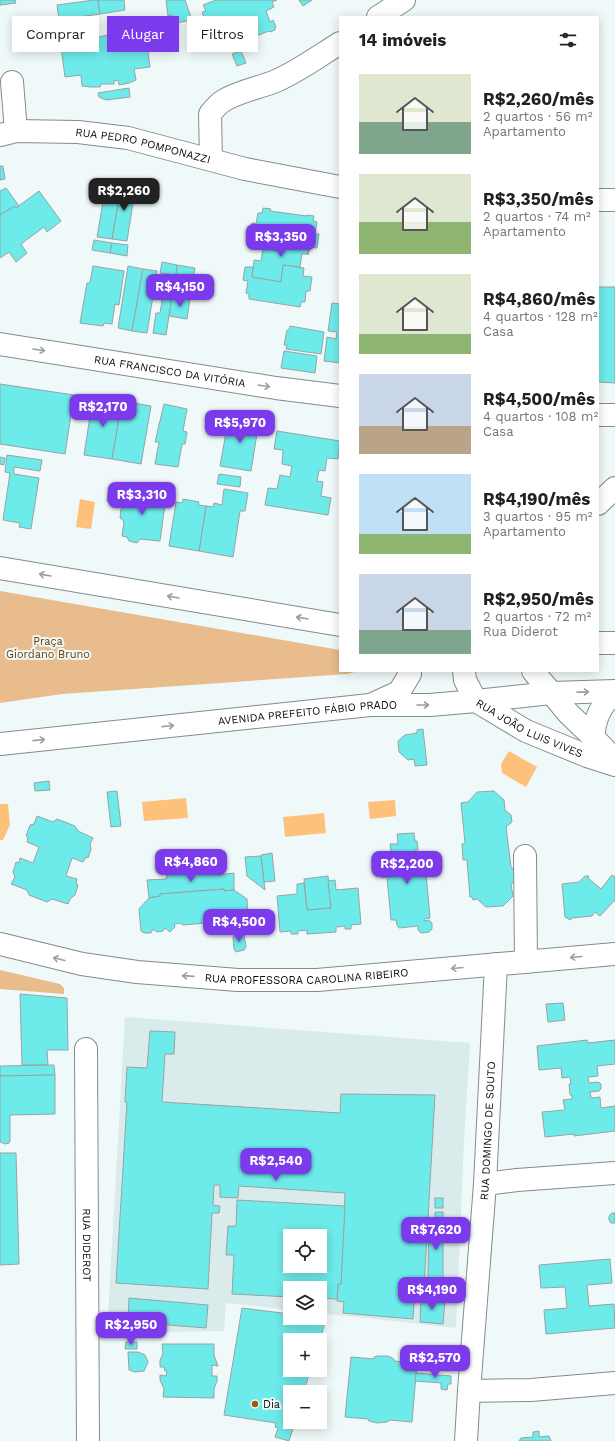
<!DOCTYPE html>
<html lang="pt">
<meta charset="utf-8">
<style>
:root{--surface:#fff;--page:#f2f2f2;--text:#202124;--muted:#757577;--accent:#7c3aed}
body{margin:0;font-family:"Work Sans",sans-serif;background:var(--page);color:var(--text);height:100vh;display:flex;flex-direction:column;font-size:15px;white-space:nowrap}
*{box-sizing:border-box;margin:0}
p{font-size:13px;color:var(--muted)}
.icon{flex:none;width:22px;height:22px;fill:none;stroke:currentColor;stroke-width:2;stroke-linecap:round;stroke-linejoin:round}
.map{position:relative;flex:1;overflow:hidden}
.side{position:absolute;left:339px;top:16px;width:260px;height:656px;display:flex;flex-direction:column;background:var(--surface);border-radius:0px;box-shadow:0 2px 10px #0003}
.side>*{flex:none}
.top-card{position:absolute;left:12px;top:16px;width:267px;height:36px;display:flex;gap:8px}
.buttons{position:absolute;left:283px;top:1229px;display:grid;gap:8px}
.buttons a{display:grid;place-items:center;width:44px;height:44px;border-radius:0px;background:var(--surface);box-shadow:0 2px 10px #0003;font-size:20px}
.price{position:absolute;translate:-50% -34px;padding:0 9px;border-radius:8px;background:var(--accent);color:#fff;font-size:13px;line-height:26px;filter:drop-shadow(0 1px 2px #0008)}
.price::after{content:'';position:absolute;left:50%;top:24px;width:12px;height:9px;margin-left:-6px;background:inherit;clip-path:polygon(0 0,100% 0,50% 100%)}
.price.active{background:#222;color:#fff}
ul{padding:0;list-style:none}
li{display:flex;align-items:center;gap:12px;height:100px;padding:0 20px}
li span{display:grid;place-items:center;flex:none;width:112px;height:80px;border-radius:0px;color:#555}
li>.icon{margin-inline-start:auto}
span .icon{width:48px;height:48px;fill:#fffc;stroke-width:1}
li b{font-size:17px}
h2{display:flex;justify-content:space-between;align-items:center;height:48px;padding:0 20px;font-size:17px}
.tag{padding:0 14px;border-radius:0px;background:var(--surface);box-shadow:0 2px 10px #0003;font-size:14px;line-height:36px}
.tag.active{background:var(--accent);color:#fff}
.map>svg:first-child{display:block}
.built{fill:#daebeb;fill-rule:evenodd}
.green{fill:#e8bc8c}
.water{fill:#fec17b}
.building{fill:#6debea;stroke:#9aa2a2;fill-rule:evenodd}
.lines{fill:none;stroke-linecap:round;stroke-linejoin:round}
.minor-casing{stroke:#838b8b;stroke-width:24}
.minor{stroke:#fff;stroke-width:22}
.oneway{stroke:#9d9e9e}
.poi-dot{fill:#956016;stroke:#f0f9f9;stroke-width:1.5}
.labels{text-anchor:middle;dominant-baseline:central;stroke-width:4;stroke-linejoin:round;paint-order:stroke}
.street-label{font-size:11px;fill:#090c0c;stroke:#f0f9f9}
.park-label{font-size:11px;fill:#653e04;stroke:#f0f9f9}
.poi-label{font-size:11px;fill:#090c0c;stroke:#f0f9f9;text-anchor:start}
</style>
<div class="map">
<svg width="615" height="1441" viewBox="0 0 615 1441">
<rect width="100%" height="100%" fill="#f0f9f9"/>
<path class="built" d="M125,1017L470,1043L464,1142L456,1328L320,1313V1288H290V1310L226,1303L224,1331L107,1333ZM290,1236H320V1266H290Z"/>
<g class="green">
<path d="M0,591L340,650V671H358L347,674L62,694L0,703Z"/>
<path d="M0,970L60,984L64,988V994L0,989Z"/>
</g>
<g class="water">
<path d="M80,499L95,502L91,529L76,527Z"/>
<path d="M509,751L537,767L526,787L502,773L501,764Z"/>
<path d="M186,798L188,818L144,821L142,802Z"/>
<path d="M395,800L396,816L370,819L368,802Z"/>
<path d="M0,804H8L10,825L3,840H0Z"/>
<path d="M324,813L326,833L285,837L283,817Z"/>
</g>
<g class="building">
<path d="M0,0H15L16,3L0,5Z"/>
<path d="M94,0H98L100,14L59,20L57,5Z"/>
<path d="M98,0H124L125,10L100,14Z"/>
<path d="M167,0H185L192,20L176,23L175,19L171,18V15L168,16L166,1Z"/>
<path d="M216,0H277L272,2L274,7L266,11L270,22L273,20L276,27L275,28V30L270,32L269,31L236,44L237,46L232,48L231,46L229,47L226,40L230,38L225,27L216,31L214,26L208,28L202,12L206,11L203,5Z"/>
<path d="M299,0H312L303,6Z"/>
<path d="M108,35L109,46L123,44L122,40L146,37L150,67L134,69L136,80L129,83L119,85L118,80L114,81V84H101L100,87H91L82,86L81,75L65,77L61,47L84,45L85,49L99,47L98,37Z"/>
<path d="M241,51L246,63L237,66L232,54Z"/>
<path d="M129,88L130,97L106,100L99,97L98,93Z"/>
<path d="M0,166H3L5,179L0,180Z"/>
<path d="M107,179L122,182L112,239L97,237Z"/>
<path d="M122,182L136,184L127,241L112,239Z"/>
<path d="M6,188L19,206L16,208L15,206L0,215V191Z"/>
<path d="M39,191L61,221L47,232L44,227L21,244L27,253L16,262L9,252L0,258V215L15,206L16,208Z"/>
<path d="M263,208L271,209L270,211L307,216V215L314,216L313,221L317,222L315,234H319L317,248L310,247L308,255L310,238L281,234L278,251L257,248L258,239L250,238L252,223L256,224L258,213H262Z"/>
<path d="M281,234L310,238L308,254H302L300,267L283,265L281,282L252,277L254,260L261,261L263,249L278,251Z"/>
<path d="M94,240L112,243L110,253L92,250Z"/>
<path d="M112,243L128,245L127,256L110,253Z"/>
<path d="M162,262L177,265L176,275L160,273Z"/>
<path d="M177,265L195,268L193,279L176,275Z"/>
<path d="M283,265L304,268L303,276L312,277L310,291H306L305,302H301L300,307L249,299V294L246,293L248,281L243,280L245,267H253L252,277L281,282Z"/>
<path d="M93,266L124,271L119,305L115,304L112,324L104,323L103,326L80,323L87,283H90Z"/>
<path d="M128,266L143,269L132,331L118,328Z"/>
<path d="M143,269L157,271L147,333L132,331Z"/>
<path d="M598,287H615V383L598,382Z"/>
<path d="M163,295L172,297L166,335L153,333L156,313H160Z"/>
<path d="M172,297L190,299L187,319L169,316Z"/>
<path d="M332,303L340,304V363L324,361L327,337L336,339L337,332L328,331Z"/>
<path d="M290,326L324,332L321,354L286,349L287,345H284L287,330H289Z"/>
<path d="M284,351L317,356L315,373L281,368Z"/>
<path d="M0,384L74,395L65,454L0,444Z"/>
<path d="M93,397L122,401L112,459L84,455Z"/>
<path d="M122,401L151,406L141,464L112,459Z"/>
<path d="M164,404L187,409L183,431L187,432L185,444H182L178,467L155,464L159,442H155Z"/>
<path d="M229,416L259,421L251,471L220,466Z"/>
<path d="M277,431L340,441L338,459L327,458L325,471L319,470L317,481L323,482L321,496L331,498L328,515L265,505L268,488L277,489L280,475L290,477L292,466L282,464L283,450L274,449Z"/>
<path d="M7,455L42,460L40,471L14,467V474L39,478L31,529L19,527L20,523L3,520L10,473L5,472Z"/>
<path d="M0,457L5,458L4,465L0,464Z"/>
<path d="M219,474L241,477L240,487L217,484Z"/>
<path d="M109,488L120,490L117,503L107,501Z"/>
<path d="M224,489L248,493L245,511H240L233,557L199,551L206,506L213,507L214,503L222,505Z"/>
<path d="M120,490L166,497L160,541L140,539L137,543L129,541L127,537L122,536L124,521L120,518L121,509L126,506V504L117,503Z"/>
<path d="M183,499L199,502L198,505L206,506L199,551L169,546L176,502L182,503Z"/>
<path d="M423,729L427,765L415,766L414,759L408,760L399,752L398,741L405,735L417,733V730Z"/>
<path d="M49,781L50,790L35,791L34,783Z"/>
<path d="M117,791L121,826L111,827L107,792Z"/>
<path d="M494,791L504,800L505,810L511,815L512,822L506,827L511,867L516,871V878L511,885L513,896L503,906L486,907L477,899L473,900L472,897H470L467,860H463L462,844L465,843L461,803L468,802L477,792Z"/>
<path d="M37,816L53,822L57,819L75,826L78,831L93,838L90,844L91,849L88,858L86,857L83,862L72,858L66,876L77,879L76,884L78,885L75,895L70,899L68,904L52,899L47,902L29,895L27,890L11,884L15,877L13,872L16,862L19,863L20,858L33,863L39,847L27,842L28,837L26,836L30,825L34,824Z"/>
<path d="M414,833L415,841H417L418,850H415L416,863L425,862L430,918L424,919V921L429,920L432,923V929L429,932L421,933L418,930V926L399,928L397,925L396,920H391L387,877L382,878L381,856L388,855L387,852L391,851L390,844H398L397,834Z"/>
<path d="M272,853L275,881L264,882L261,855Z"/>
<path d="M261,856L264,882L265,890L247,876L245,857Z"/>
<path d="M197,869V873L213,871L217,875L234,873V890L224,891V889L160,894V896L149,898L147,880L166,879L167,875L183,874V871Z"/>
<path d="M612,875L615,877V900L600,916L595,912L592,916L572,918L570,920L565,917L562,884L579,882L585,876H589L588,878L601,889Z"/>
<path d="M328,876L331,908L307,910L304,879Z"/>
<path d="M335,880L336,890L358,888L361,924L351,925V929H345V926L336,927V932L307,934V930L298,931V934H291V931L280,932L277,896L297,894V884L304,883L307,910L331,908L328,881Z"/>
<path d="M224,889V891L234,890L247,899L248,921L246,924L239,925L235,922L233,925L228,926L224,923L220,927L215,923L214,920H208L206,923L183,925L180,923L174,924L175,927L170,932L165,928L163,931L157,932L153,929L151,933H144L141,931L139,909L149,898L160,896V894Z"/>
<path d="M242,934L244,935L246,947L244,950L236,952L234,949L233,937L235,935Z"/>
<path d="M20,994L67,998L68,1050H47L48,1065H22Z"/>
<path d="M563,1003L565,1020L548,1022L546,1004Z"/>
<path d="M150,1031L175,1032L174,1054H165L162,1102L340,1113L341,1094L435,1095L424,1289L415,1288L413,1319L343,1313L344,1302L337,1301L338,1284H341L345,1193L239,1186L238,1198L220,1197V1185H214L213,1205L220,1206L219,1213H212L208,1289L116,1283L127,1102H125L127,1067L147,1068Z"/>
<path d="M587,1040L588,1043L615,1040V1064L597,1066L598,1076L588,1077L589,1083L598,1082L601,1084V1089L599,1091L590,1092L591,1098L600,1097L601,1108L615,1106V1131L574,1136V1134L545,1137L542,1112L565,1110L563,1100L572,1099V1095H570L569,1084H571L570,1077L562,1078L561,1068L539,1070L537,1046Z"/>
<path d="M54,1065L55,1075L0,1076V1066Z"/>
<path d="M55,1075V1114L10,1115V1141L9,1143L5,1144L0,1142V1076Z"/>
<path d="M0,1153H16L19,1264L0,1265Z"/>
<rect x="435" y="1198" width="8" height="10"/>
<path d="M237,1200L345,1206L341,1284H338L337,1299L320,1298V1288H290V1297L232,1294L234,1255H226L228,1226H236ZM290,1236H320V1266H290Z"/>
<path d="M435,1212H443V1291L433,1290V1279L428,1278L429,1219H435Z"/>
<path d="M612,1213H615V1223H611L609,1220V1216Z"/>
<path d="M610,1259L612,1283L587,1285L589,1306L614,1304L615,1328L546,1334L544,1310L567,1308L565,1287L541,1288L539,1265Z"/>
<path d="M129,1298L208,1305L206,1328L156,1324L157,1322L128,1320Z"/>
<path d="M421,1299L445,1301L443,1324L420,1322Z"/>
<path d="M242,1308L290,1314V1318L326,1319L320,1340H290V1370H310L304,1392H290V1422H295L289,1441L275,1437L278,1428L275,1427L276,1423L224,1415Z"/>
<path d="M126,1342H137V1349H125Z"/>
<path d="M162,1344H214V1355L218,1366L212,1365V1376H217V1381L214,1389V1398L163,1397L164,1389L160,1380V1375L166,1376L167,1371H165L164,1367H160V1360L163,1354Z"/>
<path d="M128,1352H138L145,1355L148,1362L144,1371L135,1372L129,1370Z"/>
<path d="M377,1356H388L394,1359V1361L417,1363L412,1422L390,1420L387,1422L377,1423L369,1421L368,1419L345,1417L351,1357L374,1359V1357Z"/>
<path d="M416,1373L451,1376V1384H448L447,1390L441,1389V1383L415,1381Z"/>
<path d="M539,1431V1437L549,1436L551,1441H519L521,1438L533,1437V1432Z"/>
</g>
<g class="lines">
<g class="minor-casing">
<g id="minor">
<path d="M378,17L404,0"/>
<path d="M12,82L16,131"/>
<path id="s1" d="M0,135L16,131L78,132L128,138L245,169L340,187"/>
<path d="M211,159L210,114C214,109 218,104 223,101C239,91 259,88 276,81C299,71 319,56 340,43"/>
<path d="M598,200H615"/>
<path id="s2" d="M0,344L276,388L340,396"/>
<path d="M598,415H615"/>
<path d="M598,504L615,488"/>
<path d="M0,568L340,625"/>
<path d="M598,643H615"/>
<path id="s3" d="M464,671L465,680L476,701L526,731L587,756L615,765"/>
<path d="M533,671L568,713L593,737L615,760"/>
<path d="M375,703L399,692L410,674V671"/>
<path d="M593,737C595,719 600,705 615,693"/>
<path id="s4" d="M0,744L370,705H430L476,701L551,693L615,691"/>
<path d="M525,856L526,962"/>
<path id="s5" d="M0,944L82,964L137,972L238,980H317L615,954"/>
<path id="s6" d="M86,1049L88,1441"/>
<path d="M485,1184L517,1180L615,1173"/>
<path d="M469,1391L531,1390L615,1383"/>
<path id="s7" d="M466,1441L469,1391L485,1184L496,964"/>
</g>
</g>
<use href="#minor" class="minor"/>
</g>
<defs><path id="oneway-shaft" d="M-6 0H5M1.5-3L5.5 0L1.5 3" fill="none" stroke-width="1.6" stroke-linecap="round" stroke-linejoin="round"/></defs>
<g class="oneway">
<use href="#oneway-shaft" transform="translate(39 350) rotate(9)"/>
<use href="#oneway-shaft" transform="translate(264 386) rotate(9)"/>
<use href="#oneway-shaft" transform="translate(45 575) rotate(-170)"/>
<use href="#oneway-shaft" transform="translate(173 597) rotate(-170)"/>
<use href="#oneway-shaft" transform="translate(302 618) rotate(-170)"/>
<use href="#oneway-shaft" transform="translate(583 692) rotate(-1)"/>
<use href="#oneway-shaft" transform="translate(423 705)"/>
<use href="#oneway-shaft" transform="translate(168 726) rotate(-6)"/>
<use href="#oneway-shaft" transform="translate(39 740) rotate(-6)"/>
<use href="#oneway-shaft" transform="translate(576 957) rotate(175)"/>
<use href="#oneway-shaft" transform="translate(59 959) rotate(-166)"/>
<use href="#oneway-shaft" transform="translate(457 968) rotate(175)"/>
<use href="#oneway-shaft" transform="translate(188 976) rotate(-176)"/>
</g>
<circle class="poi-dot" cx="255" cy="1404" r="4"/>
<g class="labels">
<g class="street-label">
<text stroke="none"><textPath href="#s1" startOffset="145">RUA PEDRO POMPONAZZI</textPath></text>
<text stroke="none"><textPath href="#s2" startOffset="172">RUA FRANCISCO DA VITÓRIA</textPath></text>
<text stroke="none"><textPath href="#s4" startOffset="309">AVENIDA PREFEITO FÁBIO PRADO</textPath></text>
<text stroke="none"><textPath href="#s3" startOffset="93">RUA JOÃO LUIS VIVES</textPath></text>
<text stroke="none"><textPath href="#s5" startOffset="310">RUA PROFESSORA CAROLINA RIBEIRO</textPath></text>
<text stroke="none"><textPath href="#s7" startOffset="311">RUA DOMINGO DE SOUTO</textPath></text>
<text stroke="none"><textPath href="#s6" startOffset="196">RUA DIDEROT</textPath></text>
</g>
<g class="park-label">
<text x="48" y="641">Praça<tspan x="48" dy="13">Giordano Bruno</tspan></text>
</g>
<g class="poi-label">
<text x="263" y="1404">Dia</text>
</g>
</g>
</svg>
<div class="buttons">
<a><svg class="icon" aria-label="locate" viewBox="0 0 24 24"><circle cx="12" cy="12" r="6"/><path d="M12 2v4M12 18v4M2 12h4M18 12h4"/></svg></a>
<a><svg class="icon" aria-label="layers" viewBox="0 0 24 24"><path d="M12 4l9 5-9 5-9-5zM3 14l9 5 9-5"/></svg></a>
<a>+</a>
<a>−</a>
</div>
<b class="price active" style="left:124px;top:212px">R$2,260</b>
<b class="price" style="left:281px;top:258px">R$3,350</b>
<b class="price" style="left:180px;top:308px">R$4,150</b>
<b class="price" style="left:103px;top:428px">R$2,170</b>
<b class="price" style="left:240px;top:444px">R$5,970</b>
<b class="price" style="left:142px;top:516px">R$3,310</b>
<b class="price" style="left:191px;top:883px">R$4,860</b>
<b class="price" style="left:407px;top:885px">R$2,200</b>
<b class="price" style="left:239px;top:943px">R$4,500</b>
<b class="price" style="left:276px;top:1182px">R$2,540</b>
<b class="price" style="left:436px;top:1251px">R$7,620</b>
<b class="price" style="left:432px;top:1311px">R$4,190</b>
<b class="price" style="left:131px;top:1346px">R$2,950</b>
<b class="price" style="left:435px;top:1379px">R$2,570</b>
<div class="top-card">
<a class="tag">Comprar</a>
<a class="tag active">Alugar</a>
<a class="tag">Filtros</a>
</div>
<section class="side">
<h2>14 imóveis<svg class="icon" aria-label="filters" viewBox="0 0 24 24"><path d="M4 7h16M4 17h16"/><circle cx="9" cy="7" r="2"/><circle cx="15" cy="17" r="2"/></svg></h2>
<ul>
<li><span style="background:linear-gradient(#dfe7d0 60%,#7fa58c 0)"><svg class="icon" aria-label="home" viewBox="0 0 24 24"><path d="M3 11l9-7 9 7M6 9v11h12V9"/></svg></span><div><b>R$2,260/mês</b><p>2 quartos · 56 m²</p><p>Apartamento</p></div></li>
<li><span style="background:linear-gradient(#dfe7d0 60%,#8fb573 0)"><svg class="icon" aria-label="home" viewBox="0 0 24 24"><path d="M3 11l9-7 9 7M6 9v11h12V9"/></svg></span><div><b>R$3,350/mês</b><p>2 quartos · 74 m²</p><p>Apartamento</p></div></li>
<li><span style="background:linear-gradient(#dfe7d0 75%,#8fb573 0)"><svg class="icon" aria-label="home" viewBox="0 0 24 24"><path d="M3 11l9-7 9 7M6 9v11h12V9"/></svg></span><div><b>R$4,860/mês</b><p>4 quartos · 128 m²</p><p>Casa</p></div></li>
<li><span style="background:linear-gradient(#c9d6e8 65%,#b9a48a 0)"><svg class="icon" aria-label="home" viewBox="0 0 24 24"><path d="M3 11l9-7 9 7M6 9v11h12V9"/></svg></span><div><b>R$4,500/mês</b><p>4 quartos · 108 m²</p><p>Casa</p></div></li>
<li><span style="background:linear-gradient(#bfe0f5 75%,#8fb573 0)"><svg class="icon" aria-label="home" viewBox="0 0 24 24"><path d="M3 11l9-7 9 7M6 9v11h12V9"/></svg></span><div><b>R$4,190/mês</b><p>3 quartos · 95 m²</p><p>Apartamento</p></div></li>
<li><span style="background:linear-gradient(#c9d6e8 70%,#7fa58c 0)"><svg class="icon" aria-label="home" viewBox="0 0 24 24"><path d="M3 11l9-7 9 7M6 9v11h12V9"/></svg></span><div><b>R$2,950/mês</b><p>2 quartos · 72 m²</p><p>Rua Diderot</p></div></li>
</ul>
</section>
</div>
